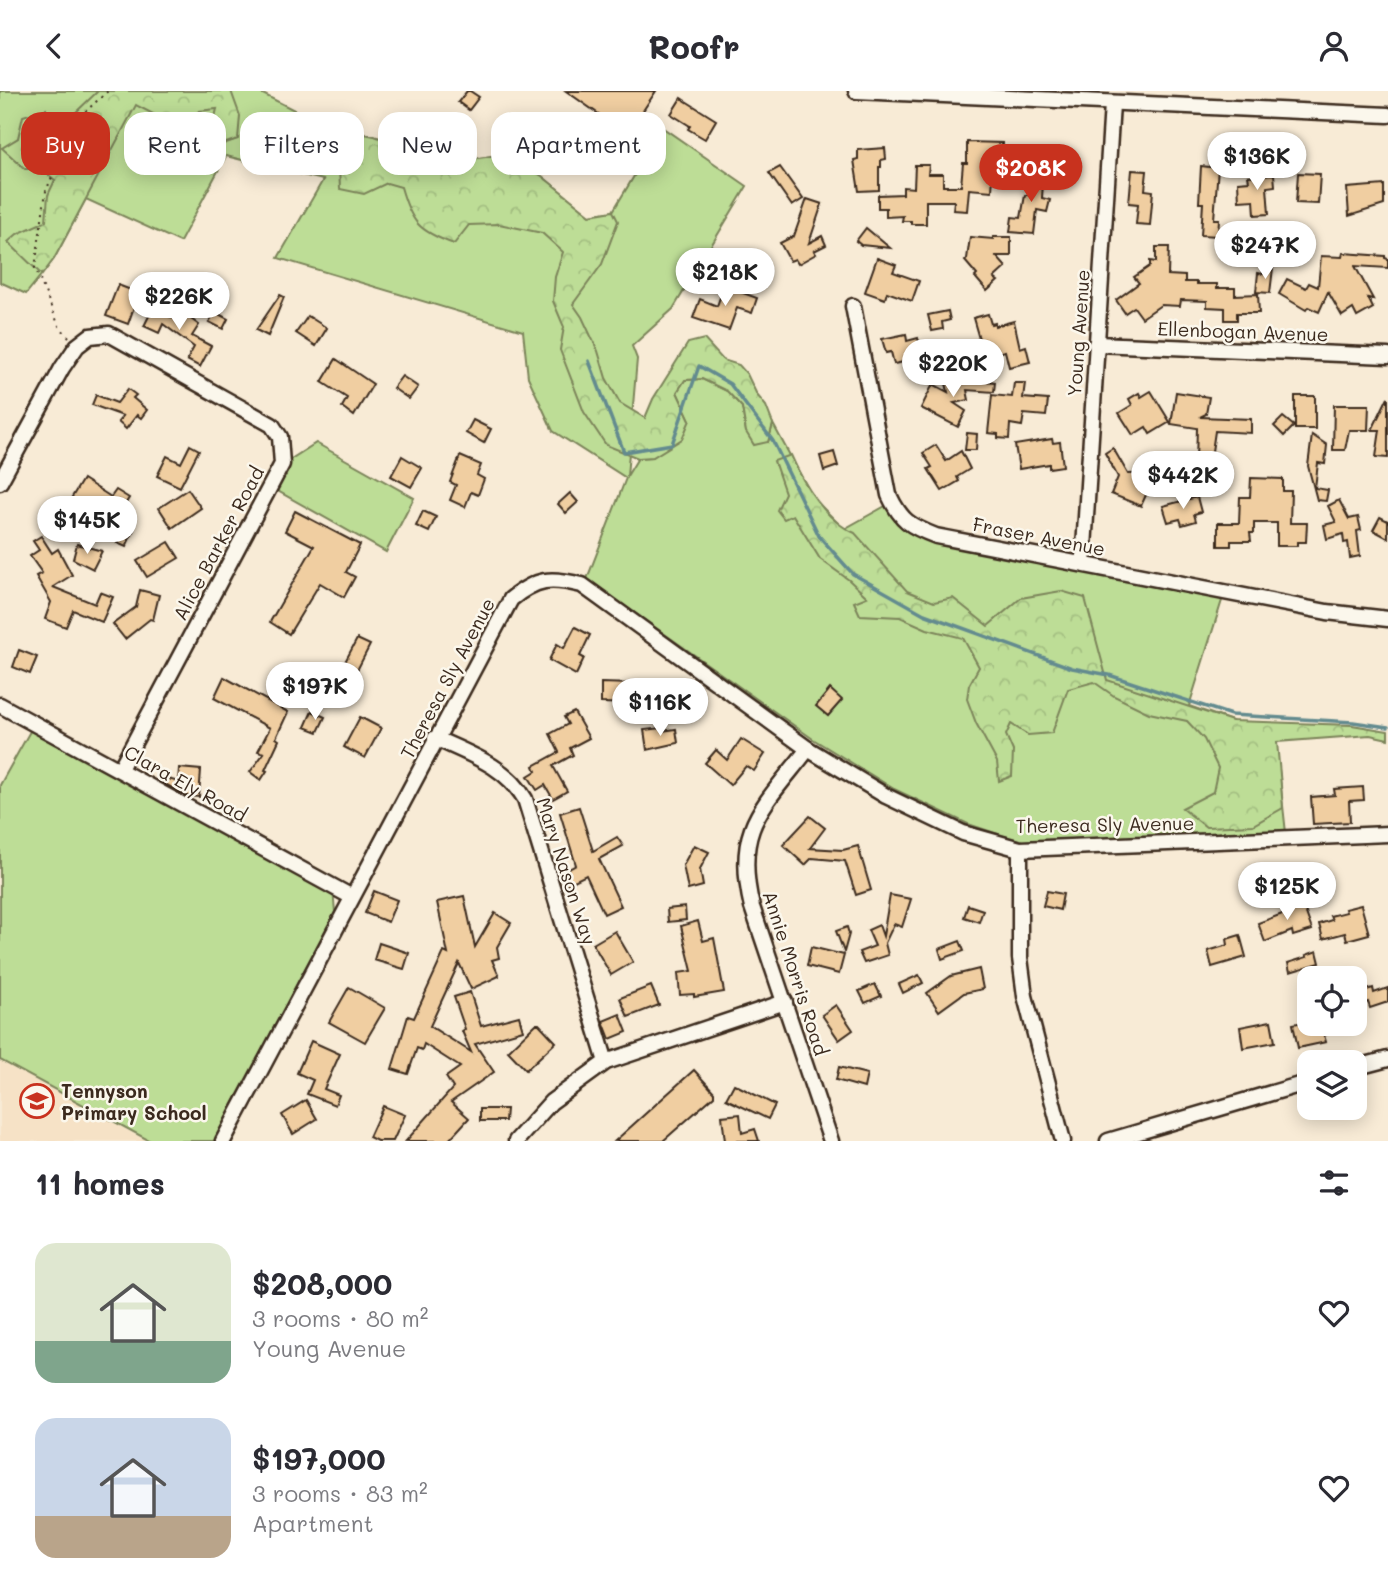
<!DOCTYPE html>
<meta charset="utf-8">
<style>
:root{--surface:#fff;--page:#f2f2f3;--text:#2b2b33;--muted:#7c7c81;--accent:#c8321e}
body{margin:0;font-family:Mali,sans-serif;background:var(--page);color:var(--text);height:100vh;display:flex;flex-direction:column;font-size:26px;white-space:nowrap}
*{box-sizing:border-box;margin:0}
p{font-size:23px;color:var(--muted)}
.icon{flex:none;width:38px;height:38px;fill:none;stroke:currentColor;stroke-width:2;stroke-linecap:round;stroke-linejoin:round}
.map{position:relative;height:1050px;overflow:hidden}
.details{display:flex;flex-direction:column;background:var(--surface);flex:1}
.details>*{flex:none}
.banner{position:absolute;left:21px;top:21px;width:700px;height:63px;display:flex;gap:14px}
.controls{position:absolute;left:1297px;top:875px;display:grid;gap:14px}
.controls a{display:grid;place-items:center;width:70px;height:70px;border-radius:14px;background:var(--surface);box-shadow:0 4px 18px #0003;font-size:35px}
.price{position:absolute;translate:-50% -60px;padding:0 16px;border-radius:24px;background:#fff;color:#222;font-size:23px;line-height:46px;filter:drop-shadow(0 2px 4px #0008)}
.price::after{content:'';position:absolute;left:50%;top:42px;width:21px;height:16px;margin-left:-10px;background:inherit;clip-path:polygon(0 0,100% 0,50% 100%)}
.price.active{background:var(--accent);color:#fff}
ul{padding:0;list-style:none}
li{display:flex;align-items:center;gap:21px;height:175px;padding:0 35px}
li span{display:grid;place-items:center;flex:none;width:196px;height:140px;border-radius:21px;color:#555}
li>.icon{margin-inline-start:auto}
span .icon{width:84px;height:84px;fill:#fffc;stroke-width:1}
li b{font-size:30px}
h2{display:flex;justify-content:space-between;align-items:center;height:84px;padding:0 35px;font-size:30px}
.chip{padding:0 24px;border-radius:21px;background:var(--surface);box-shadow:0 4px 18px #0003;font-size:24px;line-height:63px}
.chip.active{background:var(--accent);color:#fff}
header{display:flex;justify-content:space-between;align-items:center;height:91px;padding:0 35px;background:var(--surface);font-size:32px;font-weight:700}
.map>svg:first-child{display:block}
.built{fill:#f6e2c6}
.green{fill:#bddd96;stroke:#7c845a;stroke-width:2}
.forest{fill:url(#forest-crowns);stroke:#7c845a;stroke-width:2}
.lines{fill:none;stroke-linecap:round;stroke-linejoin:round}
.stream{stroke:#638b8f;stroke-width:3.5}
.building{fill:#f0cea1;stroke:#3b2a1e;stroke-width:2}
.street-casing{stroke:#3b2a1e;stroke-width:19}
.path{stroke:#3b2a1e;stroke-width:2;stroke-dasharray:2 5;stroke-linecap:butt}
.street{stroke:#fbf7ec;stroke-width:14}
.labels{text-anchor:middle;dominant-baseline:central;stroke-width:5;stroke-linejoin:round;paint-order:stroke}
.street-label{font-size:19px;fill:#3b2a1e;stroke:#fbf7ec}
.poi-label{font-size:19px;font-weight:bold;fill:#3b2a1e;stroke:#fbf7ec;text-anchor:start}
</style>
<header><svg class="icon" aria-label="back" viewBox="0 0 24 24"><path d="M15 5l-7 7 7 7"/></svg>Roofr<svg class="icon" aria-label="person" viewBox="0 0 24 24"><circle cx="12" cy="8" r="4"/><path d="M4 21q1-7 8-7t8 7"/></svg></header>
<div class="map">
<svg width="1388" height="1050" viewBox="0 0 1388 1050">
<defs>
<pattern id="forest-crowns" width="20" height="18" patternUnits="userSpaceOnUse" patternTransform="scale(1.75)"><rect width="20" height="18" fill="#bddd96"/><path d="M2 6a3 3 0 1 1 6 0M12 15a3 3 0 1 1 6 0" fill="none" stroke="#a3be81"/></pattern>
</defs>
<rect width="100%" height="100%" fill="#f8ebd6"/>
<filter id="ink" filterUnits="userSpaceOnUse"><feTurbulence type="fractalNoise" baseFrequency=".0143" numOctaves="2"/><feDisplacementMap in="SourceGraphic" scale="14" xChannelSelector="R" yChannelSelector="G"/><feConvolveMatrix kernelMatrix="1 2 1 2 8 2 1 2 1" color-interpolation-filters="sRGB"/></filter>
<g filter="url(#ink)">
<path class="built" d="M0,970L147,1050H0Z"/>
<g class="green">
<path d="M0,0H257L355,50L360,43C384,43 407,62 426,75L505,63L543,86L590,124L613,120L663,37L747,95L673,218L632,255L637,268L627,385L638,367L653,366L690,329L677,301L685,289L702,288L727,300L742,316L746,341L768,351L773,333L813,407L844,438L889,413L910,439L1224,503L1189,615L1232,630L1276,651L1286,742L1022,751L968,733L894,698L813,648L587,488L626,387L553,340L528,286L523,240L278,167L323,89L226,65L180,151L86,108L54,168L26,203L0,191Z"/>
<path d="M316,352L414,407L386,461L276,399L288,370Z"/>
<path d="M34,633L333,798L335,821L214,1050H150L0,969V694Z"/>
</g>
<g class="forest">
<path d="M98,0H231L240,25L238,48L223,53L212,38L217,18L199,20L180,37L136,14L54,168L42,184L8,151L17,143L46,130L48,104L55,89L41,78H25L2,57L18,47L23,25L46,18L48,44L44,67L60,78L78,37L73,24Z"/>
<path d="M360,43C384,43 407,62 426,75L505,63L542,85L590,124L613,120L618,130L602,173L573,213L582,226L598,260L606,287L620,312L645,327L653,308L688,252L704,248L723,269L739,274L747,283L757,304L766,315L773,333L768,351L754,354L746,341L742,316L727,300L702,288L685,289L677,301L690,329L682,348L653,366L638,367L606,354L584,321L560,259L564,236L553,210L555,186L563,161L542,142L499,133L469,134L454,153C418,140 411,131 401,96L387,92L364,103L340,98L339,75Z"/>
<path d="M791,364C803,392 825,430 855,442L907,500L934,511L953,507L988,535L1021,507L1061,500L1085,507L1107,589L1232,630L1352,634L1388,640V648L1370,644L1277,651L1283,717L1253,734L1206,736L1182,717L1213,701L1218,677L1204,648L1187,630L1149,622L1114,605L1094,591L1068,598L1052,642L1028,644L1011,633L1006,644L1013,660L1012,685L999,690L997,671L976,632L967,608L969,594L979,576L963,547L927,538L900,526L860,524L854,511L867,506L849,489L820,468L793,424L784,428L777,419L785,402L774,370Z"/>
</g>
<g class="lines">
<path class="stream" d="M589,270L624,361L672,353L699,275L730,293L773,350L819,445L853,483L924,523L1072,577L1109,584L1231,624L1353,631L1388,636"/>
</g>
<g class="building">
<path d="M467,0H470L479,6L469,19L458,11Z"/>
<path d="M566,0H656L621,53L594,33L600,24Z"/>
<path d="M681,7L716,29L705,48L688,38L690,35L671,23Z"/>
<path d="M461,48L471,55L461,69L451,61Z"/>
<path d="M967,51L1003,52L1002,71H994L992,100L969,98L967,120L953,119L954,110H926V133H911V130H902L903,125L886,126V117H878V104L903,103V96L914,97L915,74H929L928,83H943V95H961L963,72H967Z"/>
<path d="M885,57L886,68L881,69V76H879V99L859,100L854,69L858,68V59Z"/>
<path d="M1201,75L1218,77L1214,128H1219L1218,145L1201,144L1203,112H1199Z"/>
<path d="M780,76L803,108L792,115L769,82Z"/>
<path d="M1030,77L1044,78L1042,107L1050,109L1047,121L1037,119L1034,143L1010,141L1012,126L1021,127L1025,104H1028Z"/>
<path d="M1132,79L1147,80L1145,99L1153,100L1150,134L1136,133L1138,113L1129,112Z"/>
<path d="M1298,82L1320,83L1318,113L1296,112Z"/>
<path d="M1274,83L1275,95L1267,96L1269,123L1255,124L1254,109L1239,110L1238,91L1249,90L1248,85Z"/>
<path d="M1384,94V114L1349,125L1347,97Z"/>
<path d="M807,108L822,113L809,152L822,145L826,154L814,160L816,163L798,173L795,168L790,170L780,152L794,145Z"/>
<path d="M866,137L890,157L861,154L856,150Z"/>
<path d="M970,146L993,148V146H1011V165H996L1006,176L994,187L998,190L987,200L975,186L977,184L965,170L967,168Z"/>
<path d="M1156,156H1169L1168,184L1185,185V191H1197V193H1217V197H1235V204L1258,203L1259,222H1237V229H1225V217L1207,216V210L1181,209L1180,215L1161,214L1142,227L1134,216L1125,222L1116,209L1139,192L1134,186L1150,175V170L1156,171Z"/>
<path d="M1343,162L1385,165V167L1388,168V177L1355,175L1373,208L1368,207L1373,217L1357,226L1353,218L1342,225L1328,201L1319,221L1308,216L1306,219L1279,203L1287,188L1306,197L1309,192L1318,196L1321,165L1342,166Z"/>
<path d="M877,167L896,174L893,181L919,190L912,210L887,201L885,208L865,201Z"/>
<path d="M1264,176L1273,177L1270,202L1256,201L1258,182L1263,183Z"/>
<path d="M118,194L139,202L128,233L106,225Z"/>
<path d="M724,195L757,207L752,222L737,217L729,239L693,227L700,208L717,215Z"/>
<path d="M280,204L284,206L268,245L256,239Z"/>
<path d="M146,214L173,227L179,219L199,234L192,245L211,255L200,276L187,269L194,256L163,233L159,242L144,235L150,223L144,218Z"/>
<path d="M948,220L950,229L942,231L943,238L932,240L928,224Z"/>
<path d="M215,221L228,228L223,238L209,231Z"/>
<path d="M988,223L991,233L995,232V235L1014,230L1020,257L1026,255L1030,271L1009,276L1005,260L984,265L973,227Z"/>
<path d="M308,225L327,237L316,255L296,242Z"/>
<path d="M906,243L907,250L918,247L923,267L894,273L891,261L886,262L882,248Z"/>
<path d="M336,268L373,293L354,325L342,316L347,307L322,291Z"/>
<path d="M402,285L418,296L409,308L393,297Z"/>
<path d="M967,288L995,291L994,301L967,299L969,309L954,312L966,320L958,336L921,317L933,293L948,301L946,292Z"/>
<path d="M1014,292H1025L1023,307L1048,309L1046,325L1024,323L1022,335L1010,333L1009,348L998,347V343L988,342L992,304L1012,306Z"/>
<path d="M128,298L136,304L133,307L147,319L141,327L137,324L126,338L118,331L123,325L92,314L96,304L117,312Z"/>
<path d="M1151,300L1170,331L1150,343L1146,336L1133,344L1119,322L1132,314L1129,308L1139,302L1141,306Z"/>
<path d="M1176,301L1209,306L1206,323L1200,326L1251,328V342L1215,340L1211,367H1216L1215,382L1207,381L1205,402H1195L1197,337L1171,333Z"/>
<rect x="1295" y="305" width="20" height="33"/>
<path d="M1388,306V367L1376,366L1380,339H1372Z"/>
<path d="M1334,314H1369L1368,339H1349L1345,359H1333Z"/>
<path d="M1283,326L1294,335L1284,345L1274,335Z"/>
<path d="M473,329L491,338L484,352L466,342Z"/>
<path d="M967,342L977,343L976,359H965Z"/>
<path d="M1312,344L1327,354L1325,373L1318,372L1315,397L1328,399L1326,410L1317,409L1308,375Z"/>
<path d="M1052,348L1053,352L1060,351L1063,375L1049,377V373L1019,378L1015,354Z"/>
<path d="M190,354L199,359L180,396L157,385L167,365L181,372Z"/>
<path d="M936,354L946,370L961,360L970,378L957,386L959,390L942,400L928,378L932,376L923,362Z"/>
<path d="M1113,357L1128,383L1156,382L1141,415L1111,403L1118,386L1105,362Z"/>
<path d="M834,361L838,375L824,380L820,365Z"/>
<path d="M402,365L422,377L411,396L391,385Z"/>
<path d="M460,365L481,374L477,384L484,388L478,404L471,401L465,416L450,409L456,394L450,391Z"/>
<path d="M1251,387L1283,388V400H1291L1290,432H1307L1306,451H1297V455H1277V432H1254V442H1250L1251,450H1231V455H1218V432H1239L1240,406H1250Z"/>
<path d="M83,388L111,406L116,399L129,407L118,425L92,409L74,439L52,426L63,408L69,411Z"/>
<path d="M188,398L201,417L172,437L159,417Z"/>
<path d="M570,402L578,411L566,422L558,413Z"/>
<path d="M1197,406L1201,421L1194,423L1196,430L1182,434L1180,428L1168,431L1163,415Z"/>
<path d="M1339,409L1349,428L1358,426L1361,439L1357,440L1360,465L1350,467L1348,451L1344,452L1343,443L1327,448L1324,434L1336,431L1328,415Z"/>
<path d="M295,420L360,454L346,481L355,486L344,506L320,492L289,543L270,531L314,455L285,440Z"/>
<path d="M423,420L436,426L429,441L416,435Z"/>
<path d="M1380,426L1388,430V447L1373,439Z"/>
<path d="M125,434L134,438L126,456L117,452Z"/>
<path d="M41,445L52,462L58,458L72,484L53,496L95,513L100,501L113,506L102,531L73,519L66,536L45,528L51,511L36,485L42,482L30,465L39,459L33,450Z"/>
<path d="M169,451L179,467L147,486L137,470Z"/>
<path d="M77,453L102,460L93,478L73,468Z"/>
<path d="M140,499L159,504L153,529L150,528L125,548L113,533L136,516Z"/>
<path d="M575,536L590,544L580,565L584,567L576,584L549,569L557,553L564,557Z"/>
<path d="M357,548L370,554L350,593L337,586Z"/>
<path d="M19,559L37,566L30,583L13,576Z"/>
<path d="M294,580L306,584L301,598L289,594Z"/>
<path d="M224,586L288,621L276,647L279,649L265,679L267,680L261,689L250,681L264,662L258,660L270,637L214,607Z"/>
<path d="M601,592L632,593V613L601,612Z"/>
<path d="M830,598L842,609L828,625L816,615Z"/>
<path d="M312,620L325,626L318,641L305,636Z"/>
<path d="M574,621L589,647L570,657L573,664L553,675L567,700L553,708L545,694L537,699L528,685L536,680L534,675L559,661L550,643L568,633L564,626Z"/>
<path d="M360,626L381,637L365,667L344,656Z"/>
<path d="M661,637L662,640L676,638L678,652L647,659L644,639Z"/>
<path d="M741,648L765,663L754,680L746,675L730,694L705,672L716,659L727,669Z"/>
<path d="M179,677L201,679L199,706L187,705L160,690L162,686L178,691Z"/>
<path d="M1363,696L1364,709L1349,710L1350,731L1313,733L1311,706L1335,704L1334,698Z"/>
<path d="M579,716L593,760L617,746L623,755L599,768L621,815L604,823L586,784L566,794L560,783L576,774L560,722Z"/>
<path d="M810,725L825,737L810,757L843,759L858,755L871,799L856,804L845,770L812,767L805,774L783,754Z"/>
<path d="M694,754L709,761L700,778L703,795L688,799L683,774Z"/>
<path d="M374,800L397,809L388,831L365,822Z"/>
<path d="M1047,800L1063,803L1060,819L1043,815Z"/>
<path d="M890,804L911,808L902,836L894,833L885,852L888,864L864,872L859,861L875,855L868,839L879,834L883,845Z"/>
<path d="M464,805L475,856L495,822L511,832L497,856L499,867L492,869L499,885L471,898L459,872L430,935L471,961L462,940L465,938L454,906L470,901L481,935L519,925L523,939L475,953L494,981L451,1011L469,1027L448,1050H406L453,997L446,986L460,976L424,953L422,959L417,957L408,983L392,978L408,925L414,927L444,861L448,863L437,811Z"/>
<path d="M1301,808L1312,839L1293,845L1292,840L1265,851L1258,832L1285,822L1283,814Z"/>
<path d="M968,814L983,819L979,831L964,826Z"/>
<path d="M1361,814L1369,843L1347,849L1345,842L1323,848L1319,833L1332,829L1330,825L1346,821L1345,818Z"/>
<path d="M685,816L686,829L668,831L667,818Z"/>
<path d="M698,830L703,850L714,847L724,901L694,906V903L680,904L678,882L692,880L681,835Z"/>
<path d="M847,836L849,843L844,861L836,840Z"/>
<path d="M615,840L633,871L611,884L593,853Z"/>
<path d="M1240,844L1246,866L1212,876L1208,860L1228,854L1227,848Z"/>
<path d="M960,850L964,860L942,868L939,858Z"/>
<path d="M379,852L409,862L404,878L374,869Z"/>
<path d="M811,856L844,864L839,883L807,875Z"/>
<path d="M1317,860L1320,872L1290,881L1288,872L1307,866L1306,864Z"/>
<path d="M979,878L983,898L964,902L939,920L927,902L951,885Z"/>
<path d="M919,884L923,892L903,902L899,893Z"/>
<path d="M875,893L881,905L865,912L859,900Z"/>
<path d="M651,895L659,914L628,926L620,907Z"/>
<path d="M349,896L385,917L365,951L329,931Z"/>
<path d="M1373,897L1374,902L1388,897V911L1370,917L1368,911L1354,916V903Z"/>
<path d="M836,914L853,939L839,949L822,924Z"/>
<path d="M620,923L627,941L610,948L603,930Z"/>
<path d="M1271,930L1275,951L1243,957L1240,936Z"/>
<path d="M1309,930V933H1330L1332,942L1324,944L1326,951L1298,957L1293,933Z"/>
<path d="M536,933H539L556,951L526,979L508,960Z"/>
<path d="M311,950L340,963L324,998L339,1004L335,1014L307,1003L313,989L297,982Z"/>
<path d="M839,976L867,983L864,997L836,989Z"/>
<path d="M694,979L714,1001V1005L663,1050H615Z"/>
<path d="M734,993L775,1014L768,1028L726,1008Z"/>
<path d="M306,1009L317,1028L293,1043L282,1024Z"/>
<path d="M383,1015L405,1024L393,1050H377L369,1046Z"/>
<path d="M480,1018H506L505,1030H480Z"/>
<path d="M740,1023L742,1042L755,1038L759,1050H725L722,1025Z"/>
</g>
<g class="lines">
<g class="street-casing">
<g id="street">
<path d="M856,0L1388,24"/>
<path d="M853,215L889,404C901,430 910,435 936,445L1327,521L1388,528"/>
<path d="M1096,253L1388,265"/>
<path d="M0,391L62,277L77,255L90,245L109,243L272,334L280,346L282,373L120,678"/>
<path d="M1083,473L1112,13"/>
<path d="M0,614L352,806"/>
<path d="M435,647C469,663 505,674 525,708L606,971"/>
<path d="M808,658C762,717 733,737 752,816L831,1050"/>
<path d="M1020,758V867L1025,905L1063,1050"/>
<path d="M1354,977L1388,968"/>
<path d="M223,1050L511,508C537,487 550,486 582,494L808,658L886,705L963,742L1020,758L1388,743"/>
<path d="M516,1050L551,1011L606,971L785,911"/>
<path d="M1108,1050L1309,991"/>
</g>
</g>
<path class="path" d="M69,246L59,235L35,177L46,100L76,29L108,0"/>
<use href="#street" class="street"/>
</g>
</g>
<defs>
<g id="school-ring" transform="scale(1.75)"><circle r="9.5" fill="#fbf7ec" stroke="#c8321e" stroke-width="1.5"/><path d="M0-5L7-2L0 1L-7-2ZM-4 1L0 2.5L4 1V4Q0 6-4 4Z" fill="#c8321e"/></g>
</defs>
<g fill-rule="evenodd">
<use href="#school-ring" x="37" y="1010"/>
</g>
<g class="labels">
<g class="street-label">
<text transform="translate(1243 240) rotate(2)">Ellenbogan Avenue</text>
<text transform="translate(1078 242) rotate(-86)">Young Avenue</text>
<text transform="translate(1039 445) rotate(11)">Fraser Avenue</text>
<text transform="translate(218 452) rotate(-62)">Alice Barker Road</text>
<text transform="translate(447 587) rotate(-62)">Theresa Sly Avenue</text>
<text transform="translate(186 692) rotate(29)">Clara Ely Road</text>
<text transform="translate(1105 733) rotate(-1)">Theresa Sly Avenue</text>
<text transform="translate(567 780) rotate(72)">Mary Nason Way</text>
<text transform="translate(796 882) rotate(72)">Annie Morris Road</text>
</g>
<g class="poi-label">
<text x="61" y="999">Tennyson<tspan x="61" dy="22">Primary School</tspan></text>
</g>
</g>
</svg>
<div class="controls">
<a><svg class="icon" aria-label="locate" viewBox="0 0 24 24"><circle cx="12" cy="12" r="6"/><path d="M12 2v4M12 18v4M2 12h4M18 12h4"/></svg></a>
<a><svg class="icon" aria-label="layers" viewBox="0 0 24 24"><path d="M12 4l9 5-9 5-9-5zM3 14l9 5 9-5"/></svg></a>
</div>
<b class="price" style="left:1257px;top:101px">$136K</b>
<b class="price active" style="left:1031px;top:113px">$208K</b>
<b class="price" style="left:1265px;top:190px">$247K</b>
<b class="price" style="left:725px;top:217px">$218K</b>
<b class="price" style="left:179px;top:241px">$226K</b>
<b class="price" style="left:953px;top:308px">$220K</b>
<b class="price" style="left:1183px;top:420px">$442K</b>
<b class="price" style="left:87px;top:465px">$145K</b>
<b class="price" style="left:315px;top:631px">$197K</b>
<b class="price" style="left:660px;top:647px">$116K</b>
<b class="price" style="left:1287px;top:831px">$125K</b>
<div class="banner">
<a class="chip active">Buy</a>
<a class="chip">Rent</a>
<a class="chip">Filters</a>
<a class="chip">New</a>
<a class="chip">Apartment</a>
</div>
</div>
<section class="details">
<h2>11 homes<svg class="icon" aria-label="filters" viewBox="0 0 24 24"><path d="M4 7h16M4 17h16"/><circle cx="9" cy="7" r="2"/><circle cx="15" cy="17" r="2"/></svg></h2>
<ul>
<li><span style="background:linear-gradient(#dfe7d0 70%,#7fa58c 0)"><svg class="icon" aria-label="home" viewBox="0 0 24 24"><path d="M3 11l9-7 9 7M6 9v11h12V9"/></svg></span><div><b>$208,000</b><p>3 rooms · 80 m²</p><p>Young Avenue</p></div><svg class="icon" aria-label="heart" viewBox="0 0 24 24"><path d="M12 20l-8-8c-3-5 5-10 8-4 3-6 11-1 8 4z"/></svg></li>
<li><span style="background:linear-gradient(#c9d6e8 70%,#b9a48a 0)"><svg class="icon" aria-label="home" viewBox="0 0 24 24"><path d="M3 11l9-7 9 7M6 9v11h12V9"/></svg></span><div><b>$197,000</b><p>3 rooms · 83 m²</p><p>Apartment</p></div><svg class="icon" aria-label="heart" viewBox="0 0 24 24"><path d="M12 20l-8-8c-3-5 5-10 8-4 3-6 11-1 8 4z"/></svg></li>
</ul>
</section>
